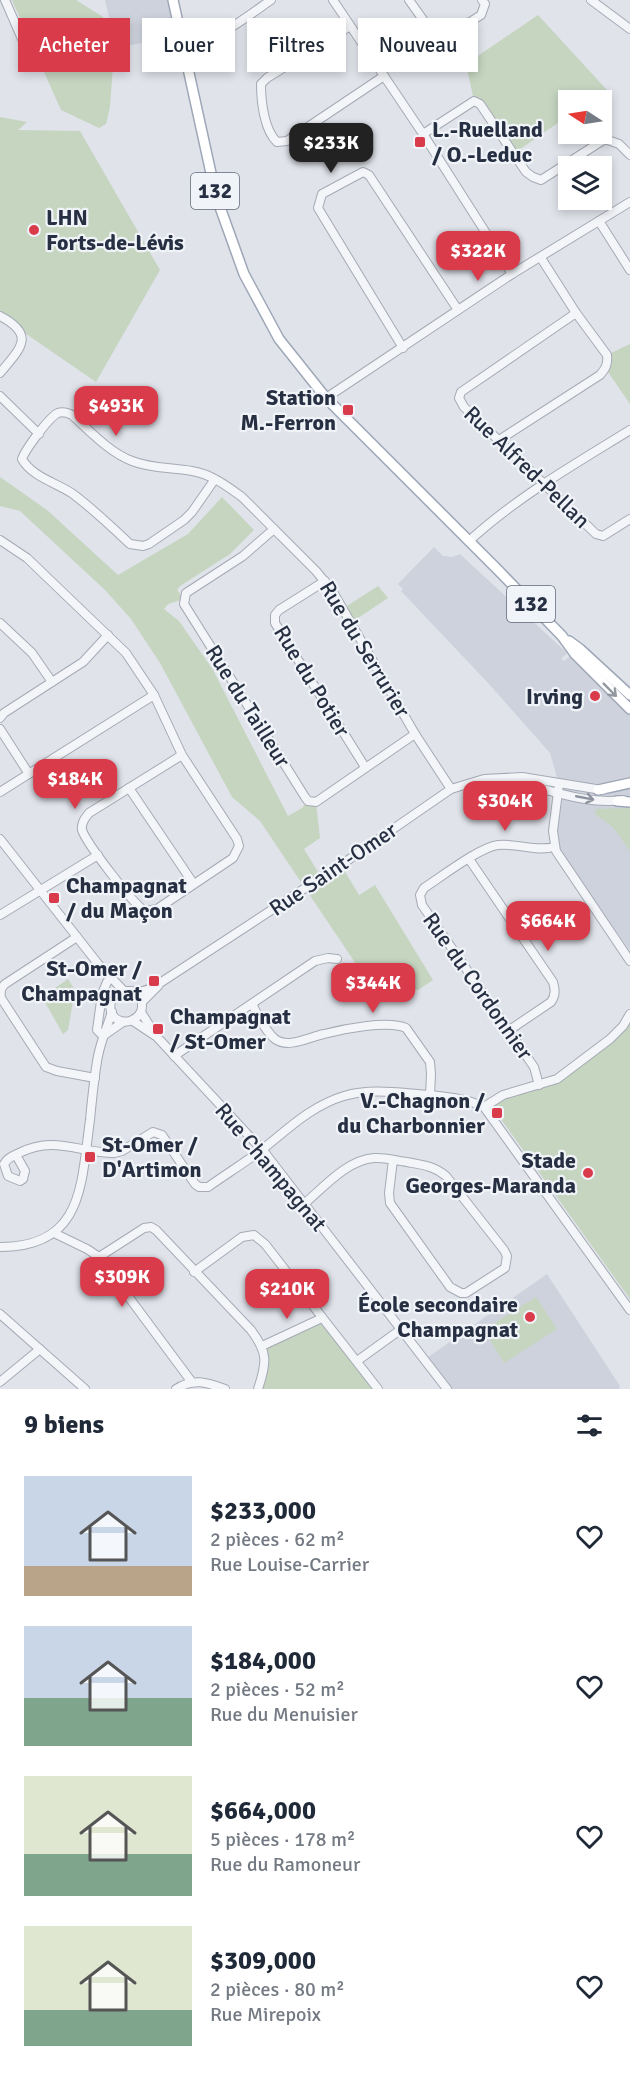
<!DOCTYPE html>
<html lang="fr">
<meta charset="utf-8">
<style>
:root{--surface:#fff;--page:#f6f6f7;--text:#1f2937;--muted:#747a83;--accent:#d93b4b}
body{margin:0;font-family:Signika,sans-serif;background:var(--page);color:var(--text);height:100vh;display:flex;flex-direction:column;font-size:22px;white-space:nowrap}
*{box-sizing:border-box;margin:0}
p{font-size:20px;color:var(--muted)}
.icon{flex:none;width:33px;height:33px;fill:none;stroke:currentColor;stroke-width:2;stroke-linecap:round;stroke-linejoin:round}
.map{position:relative;height:1389px;overflow:hidden}
.sheet{display:flex;flex-direction:column;background:var(--surface);flex:1}
.sheet>*{flex:none}
.banner{position:absolute;left:18px;top:18px;width:594px;height:54px;display:flex;gap:12px}
.needle{width:39px;rotate:282deg}
.controls{position:absolute;left:558px;top:90px;display:grid;gap:12px}
.controls a{display:grid;place-items:center;width:54px;height:54px;border-radius:0px;background:var(--surface);box-shadow:0 3px 9px #0003;font-size:30px}
.price{position:absolute;translate:-50% -51px;padding:0 14px;border-radius:12px;background:var(--accent);color:#fff;font-size:20px;line-height:39px;filter:drop-shadow(0 2px 3px #0008)}
.price::after{content:'';position:absolute;left:50%;top:36px;width:18px;height:14px;margin-left:-9px;background:inherit;clip-path:polygon(0 0,100% 0,50% 100%)}
.price.selected{background:#222;color:#fff}
ul{padding:0;list-style:none}
li{display:flex;align-items:center;gap:18px;height:150px;padding:0 24px}
li span{display:grid;place-items:center;flex:none;width:168px;height:120px;border-radius:0px;color:#555}
li>.icon{margin-inline-start:auto}
span .icon{width:72px;height:72px;fill:#fffc;stroke-width:1}
li b{font-size:26px}
h2{display:flex;justify-content:space-between;align-items:center;height:72px;padding:0 24px;font-size:26px}
.chip{padding:0 21px;border-radius:0px;background:var(--surface);box-shadow:0 3px 9px #0003;font-size:21px;line-height:54px}
.chip.selected{background:var(--accent);color:#fff}
.map>svg:first-child{display:block}
.built{fill:#ced2dc}
.green{fill:#c5d5c0}
.lines{fill:none;stroke-linecap:round;stroke-linejoin:round}
.minor-casing{stroke:#a5aab5;stroke-width:10}
.major-casing{stroke:#9ea7b7;stroke-width:12}
.minor{stroke:#f3f5f8;stroke-width:8}
.major{stroke:#fff;stroke-width:9}
.oneway{stroke:#9398a1}
.oneway2{stroke:#8d929e}
.poi-dot{fill:#d93b4b;stroke:#f0f3f7;stroke-width:2}
.labels{text-anchor:middle;dominant-baseline:central;stroke-width:4.5;stroke-linejoin:round;paint-order:stroke}
.shield{fill:#f0f3f7;stroke:#636a79;stroke-width:1.5}
.shield-label{font-size:21px;font-weight:bold;fill:#273043}
.poi-label{font-size:22px;font-weight:bold;fill:#273043;stroke:#f0f3f7;text-anchor:end}
.street-label{font-size:22px;fill:#273043;stroke:#f0f3f7}
</style>
<div class="map">
<svg width="630" height="1389" viewBox="0 0 630 1389">
<rect width="100%" height="100%" fill="#e0e3ea"/>
<g class="built">
<path d="M105,0H173L181,35L116,48Z"/>
<path d="M434,547L443,556L452,557L460,554L567,653L561,659L564,661L572,654L630,711V951L562,854L558,842L557,823L563,798L550,753L489,684L401,591L403,589L398,584Z"/>
<path d="M547,1274L620,1386L619,1389H447L424,1360Z"/>
</g>
<g class="green">
<path d="M12,0H76L103,17L114,52L110,107L106,124L99,128L61,110Z"/>
<path d="M538,15L607,90L592,100H568V116L513,154L474,101L466,64Z"/>
<path d="M0,117L27,122L18,130L80,131L160,270L96,382L0,316Z"/>
<path d="M630,344V404L606,369L607,355Z"/>
<path d="M0,477L47,510L118,575L188,534L222,497L254,530L230,554L180,586L177,590L184,599L168,604L164,609L179,621L213,670L288,816L302,808L308,801L316,802L320,838L304,849L321,877L341,865L359,895L375,885L433,980L418,990L378,984L356,964L260,821L232,797L160,663L131,619L105,590L20,511L0,506Z"/>
<path d="M378,586L388,598L352,622L344,608Z"/>
<path d="M630,808V851L613,827L596,815L595,812L596,809Z"/>
<path d="M68,979L75,990L68,1030L63,1034L42,997Z"/>
<path d="M630,1020V1299L490,1104L557,1081L617,1038Z"/>
<path d="M536,1297L557,1329L504,1363L484,1330Z"/>
<path d="M322,1318L377,1389H258L263,1375L262,1346Z"/>
</g>
<g class="lines">
<g class="minor-casing">
<g id="minor">
<path d="M5,0L26,48"/>
<path d="M333,0L423,134L512,274"/>
<path d="M409,0L436,38H445L481,15L485,4L482,0"/>
<path d="M591,0L630,29"/>
<path d="M350,26L267,78L261,84C261,101 264,130 277,142L287,141L384,76"/>
<path d="M183,49C220,38 241,21 271,0"/>
<path d="M423,134L474,101L480,104L526,172L533,177L541,180L605,139L619,144L630,155"/>
<path d="M599,221L630,270"/>
<path d="M576,313L461,392L459,398L464,407L596,534L603,536L630,519"/>
<path d="M0,316C36,335 21,348 0,373"/>
<path d="M403,348L318,208L322,194L363,172L369,175L458,310"/>
<path d="M0,396L39,434"/>
<path d="M326,398L512,274L630,202"/>
<path d="M499,440L600,375C606,368 608,364 607,355L576,313L541,258"/>
<path d="M215,479L192,512L184,520L149,544L143,546L130,544C112,527 93,509 73,494C57,483 32,477 22,459C25,450 49,417 58,413C63,411 68,413 72,415C91,432 109,452 132,461C152,469 172,467 192,471C211,474 227,486 242,497L316,571L333,592L415,734L451,789"/>
<path d="M274,529L243,556L186,593L184,604L305,797L308,801L316,802L415,734"/>
<path d="M0,540L27,558L126,653L154,695L182,755L237,839L239,846L233,858L157,909L145,911C132,903 87,844 82,830C81,823 85,818 89,813L182,755"/>
<path d="M469,541C517,497 575,464 630,430"/>
<path d="M325,581L279,610L275,615V623L365,767"/>
<path d="M0,623L32,653L52,682"/>
<path d="M0,718L4,713L83,662L108,635"/>
<path d="M0,729L29,774"/>
<path d="M515,779L521,783C553,791 589,805 623,800"/>
<path d="M559,784L553,831L556,851L630,961"/>
<path d="M129,788L193,883"/>
<path d="M0,792L154,695"/>
<path d="M0,839L99,965L123,990"/>
<path d="M469,859L553,982C555,989 556,995 551,1002L508,1031"/>
<path d="M0,915L98,855"/>
<path d="M77,937L5,984C1,988 0,991 1,998L46,1067L57,1071L95,1078"/>
<path d="M132,991C141,996 144,1002 141,1012C131,1029 106,1022 111,1002C115,985 131,993 143,991C149,990 155,986 160,983L351,858L451,789L484,779L522,777L602,790"/>
<path d="M142,1002L158,986"/>
<path d="M252,1004C258,1015 265,1031 275,1039C288,1049 309,1037 324,1034C343,1029 388,1020 406,1028L430,1062L431,1074L430,1095"/>
<path d="M141,1012L156,1036L265,1153L447,1389"/>
<path d="M133,1021L154,1035"/>
<path d="M103,1036L97,1030L102,994L107,982"/>
<path d="M103,1036L123,1022"/>
<path d="M174,1056L315,961L328,958L337,959"/>
<path d="M539,1085L534,1067L422,905L420,895L424,888C441,877 480,847 498,845C517,843 536,852 554,847"/>
<path d="M484,1107L503,1095L557,1079L610,1039L623,1026L630,1014"/>
<path d="M16,1155L25,1171L23,1179L20,1181L8,1176L4,1164C7,1158 13,1156 19,1153C55,1135 79,1153 114,1153L122,1151L153,1132L162,1135L195,1184L199,1187H208C226,1174 246,1162 264,1148C289,1128 313,1105 344,1096C368,1089 393,1092 417,1094C439,1096 464,1097 484,1107L630,1310"/>
<path d="M304,1204C324,1187 347,1160 374,1158C385,1157 397,1161 407,1162C423,1165 434,1166 446,1176L504,1250L507,1256L505,1268L466,1293H461L450,1287L390,1203L389,1193L393,1160"/>
<path d="M54,1233L87,1249L99,1257L191,1381"/>
<path d="M0,1247C84,1247 81,1184 90,1120C92,1099 94,1077 98,1056C101,1041 107,1027 112,1012"/>
<path d="M99,1257L144,1228L151,1227L156,1230L251,1330C268,1353 267,1362 258,1389"/>
<path d="M194,1272L242,1237L254,1235L265,1244L378,1389"/>
<path d="M0,1314L85,1389"/>
<path d="M262,1346L322,1318"/>
<path d="M357,1361L400,1330"/>
<path d="M0,1382L40,1349"/>
<path d="M176,1389C193,1378 206,1382 225,1389"/>
</g>
</g>
<g class="major-casing">
<g id="major">
<path d="M173,0L216,196L244,274L279,339L326,398L497,569L562,636L575,654L630,709"/>
<path d="M569,641L580,649L630,695"/>
<path d="M598,790L630,783"/>
<path d="M617,801L630,802"/>
</g>
</g>
<use href="#minor" class="minor"/>
<use href="#major" class="major"/>
</g>
<defs><path id="oneway-shaft" d="M-6 0H5M1.5-3L5.5 0L1.5 3" fill="none" stroke-width="1.6" stroke-linecap="round" stroke-linejoin="round" transform="scale(1.5)"/></defs>
<use class="oneway" href="#oneway-shaft" transform="translate(610 690) rotate(45)"/>
<use class="oneway2" href="#oneway-shaft" transform="translate(585 798) rotate(11)"/>
<g class="poi-dot">
<rect x="414" y="136" width="12" height="12" rx="3"/>
<circle cx="34" cy="230" r="6"/>
<rect x="342" y="404" width="12" height="12" rx="3"/>
<circle cx="595" cy="696" r="6"/>
<rect x="48" y="892" width="12" height="12" rx="3"/>
<rect x="148" y="975" width="12" height="12" rx="3"/>
<rect x="152" y="1023" width="12" height="12" rx="3"/>
<rect x="491" y="1107" width="12" height="12" rx="3"/>
<rect x="84" y="1151" width="12" height="12" rx="3"/>
<circle cx="588" cy="1173" r="6"/>
<circle cx="530" cy="1317" r="6"/>
</g>
<g class="labels">
<g class="shield">
<rect x="191" y="173" width="48" height="36" rx="4.5"/>
<rect x="507" y="586" width="48" height="36" rx="4.5"/>
</g>
<g class="shield-label">
<text x="215" y="191">132</text>
<text x="531" y="604">132</text>
</g>
<g class="poi-label">
<text x="432" y="129" text-anchor="start">L.-Ruelland<tspan x="432" dy="25">/ O.-Leduc</tspan></text>
<text x="46" y="217" text-anchor="start">LHN<tspan x="46" dy="25">Forts-de-Lévis</tspan></text>
<text x="336" y="397">Station<tspan x="336" dy="25">M.-Ferron</tspan></text>
<text x="583" y="696">Irving</text>
<text x="66" y="885" text-anchor="start">Champagnat<tspan x="66" dy="25">/ du Maçon</tspan></text>
<text x="142" y="968">St-Omer /<tspan x="142" dy="25">Champagnat</tspan></text>
<text x="170" y="1016" text-anchor="start">Champagnat<tspan x="170" dy="25">/ St-Omer</tspan></text>
<text x="485" y="1100">V.-Chagnon /<tspan x="485" dy="25">du Charbonnier</tspan></text>
<text x="102" y="1144" text-anchor="start">St-Omer /<tspan x="102" dy="25">D'Artimon</tspan></text>
<text x="576" y="1160">Stade<tspan x="576" dy="25">Georges-Maranda</tspan></text>
<text x="518" y="1304">École secondaire<tspan x="518" dy="25">Champagnat</tspan></text>
</g>
<g class="street-label">
<text transform="translate(527 467) rotate(44)">Rue Alfred-Pellan</text>
<text transform="translate(365 649) rotate(59)">Rue du Serrurier</text>
<text transform="translate(312 681) rotate(59)">Rue du Potier</text>
<text transform="translate(248 706) rotate(58)">Rue du Tailleur</text>
<text transform="translate(333 869) rotate(-34)">Rue Saint-Omer</text>
<text transform="translate(478 986) rotate(55)">Rue du Cordonnier</text>
<text transform="translate(271 1167) rotate(50)">Rue Champagnat</text>
</g>
</g>
</svg>
<div class="controls">
<a><svg class="needle" viewBox="-14 -14 28 28"><path d="M0-13l5 13h-10z" fill="#e53935"/><path d="M0 13l5-13h-10z" fill="#747a83"/></svg></a>
<a><svg class="icon" aria-label="layers" viewBox="0 0 24 24"><path d="M12 4l9 5-9 5-9-5zM3 14l9 5 9-5"/></svg></a>
</div>
<b class="price selected" style="left:331px;top:174px">$233K</b>
<b class="price" style="left:478px;top:282px">$322K</b>
<b class="price" style="left:116px;top:437px">$493K</b>
<b class="price" style="left:75px;top:810px">$184K</b>
<b class="price" style="left:505px;top:832px">$304K</b>
<b class="price" style="left:548px;top:952px">$664K</b>
<b class="price" style="left:373px;top:1014px">$344K</b>
<b class="price" style="left:122px;top:1308px">$309K</b>
<b class="price" style="left:287px;top:1320px">$210K</b>
<div class="banner">
<a class="chip selected">Acheter</a>
<a class="chip">Louer</a>
<a class="chip">Filtres</a>
<a class="chip">Nouveau</a>
</div>
</div>
<section class="sheet">
<h2>9 biens<svg class="icon" aria-label="filters" viewBox="0 0 24 24"><path d="M4 7h16M4 17h16"/><circle cx="9" cy="7" r="2"/><circle cx="15" cy="17" r="2"/></svg></h2>
<ul>
<li><span style="background:linear-gradient(#c9d6e8 75%,#b9a48a 0)"><svg class="icon" aria-label="home" viewBox="0 0 24 24"><path d="M3 11l9-7 9 7M6 9v11h12V9"/></svg></span><div><b>$233,000</b><p>2 pièces · 62 m²</p><p>Rue Louise-Carrier</p></div><svg class="icon" aria-label="heart" viewBox="0 0 24 24"><path d="M12 20l-8-8c-3-5 5-10 8-4 3-6 11-1 8 4z"/></svg></li>
<li><span style="background:linear-gradient(#c9d6e8 60%,#7fa58c 0)"><svg class="icon" aria-label="home" viewBox="0 0 24 24"><path d="M3 11l9-7 9 7M6 9v11h12V9"/></svg></span><div><b>$184,000</b><p>2 pièces · 52 m²</p><p>Rue du Menuisier</p></div><svg class="icon" aria-label="heart" viewBox="0 0 24 24"><path d="M12 20l-8-8c-3-5 5-10 8-4 3-6 11-1 8 4z"/></svg></li>
<li><span style="background:linear-gradient(#dfe7d0 65%,#7fa58c 0)"><svg class="icon" aria-label="home" viewBox="0 0 24 24"><path d="M3 11l9-7 9 7M6 9v11h12V9"/></svg></span><div><b>$664,000</b><p>5 pièces · 178 m²</p><p>Rue du Ramoneur</p></div><svg class="icon" aria-label="heart" viewBox="0 0 24 24"><path d="M12 20l-8-8c-3-5 5-10 8-4 3-6 11-1 8 4z"/></svg></li>
<li><span style="background:linear-gradient(#dfe7d0 70%,#7fa58c 0)"><svg class="icon" aria-label="home" viewBox="0 0 24 24"><path d="M3 11l9-7 9 7M6 9v11h12V9"/></svg></span><div><b>$309,000</b><p>2 pièces · 80 m²</p><p>Rue Mirepoix</p></div><svg class="icon" aria-label="heart" viewBox="0 0 24 24"><path d="M12 20l-8-8c-3-5 5-10 8-4 3-6 11-1 8 4z"/></svg></li>
</ul>
</section>
